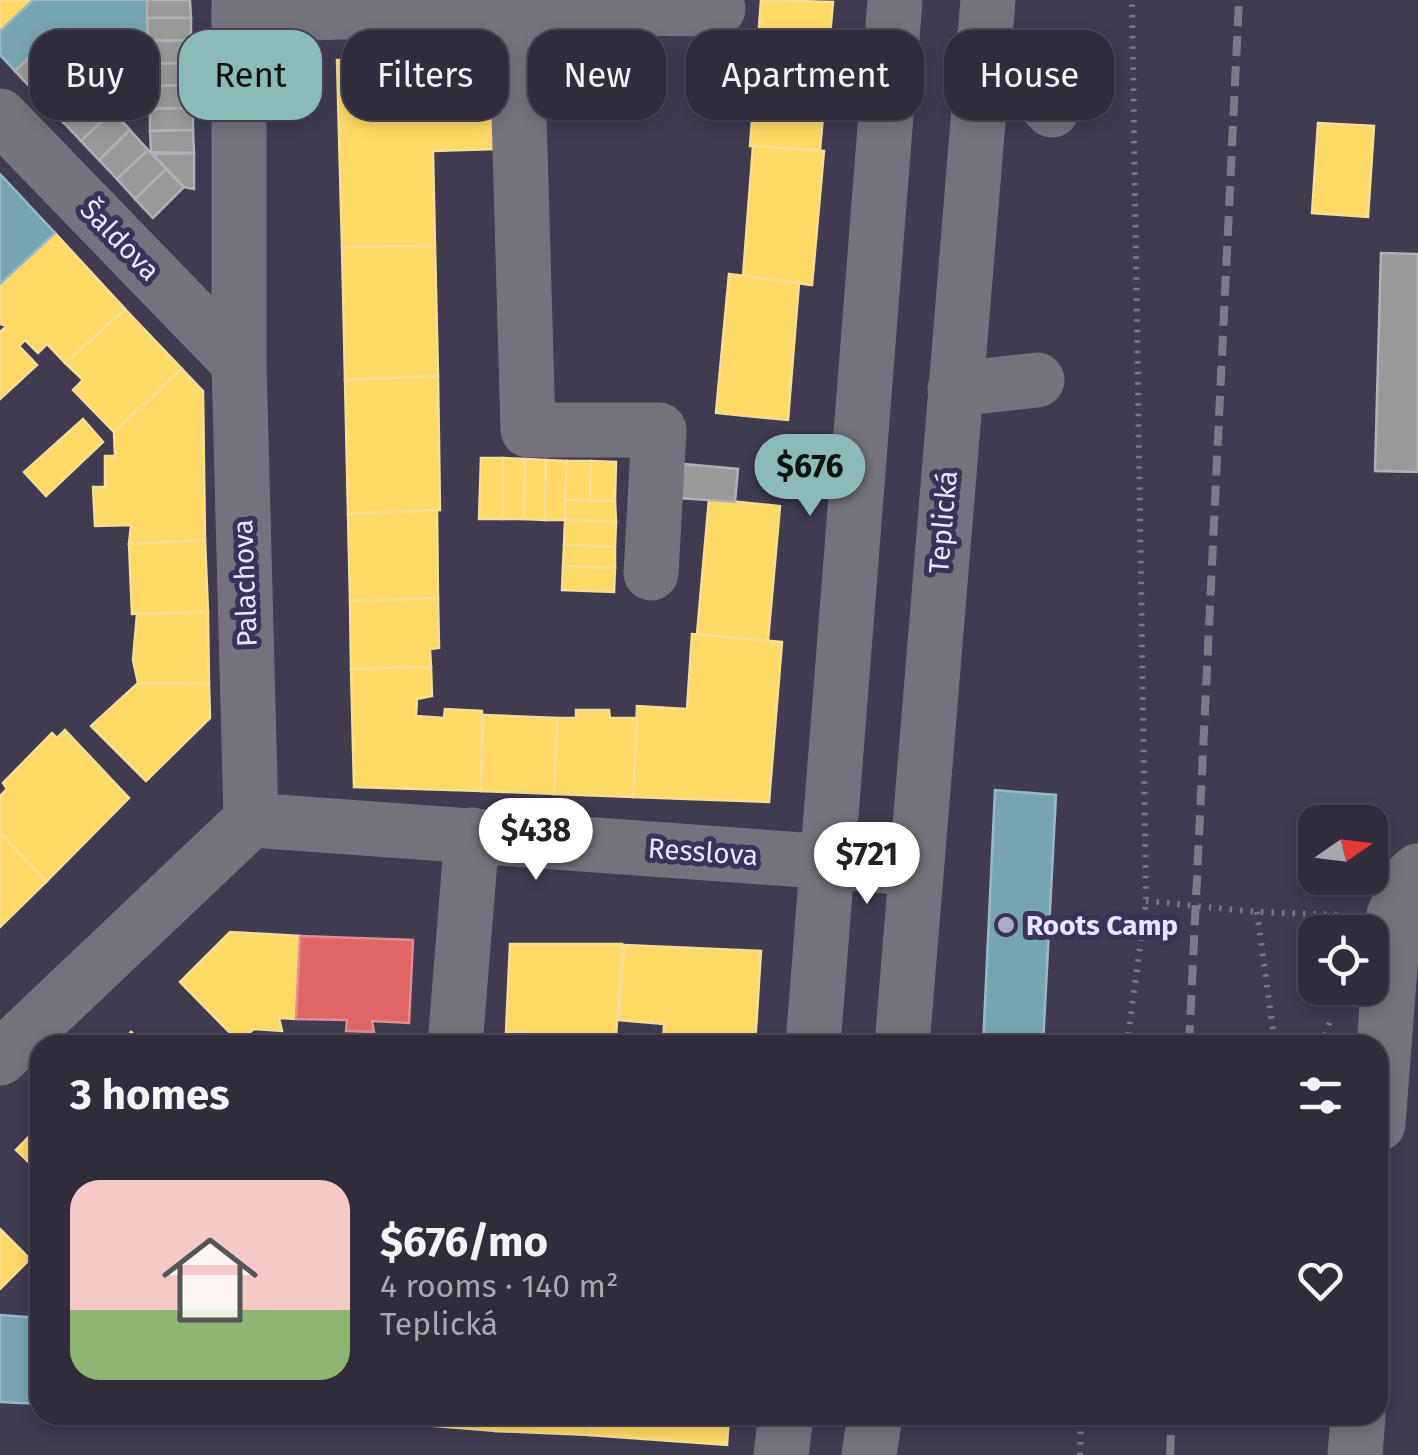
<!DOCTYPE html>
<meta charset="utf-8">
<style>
:root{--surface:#302c3c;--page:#3c3847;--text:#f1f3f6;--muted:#a8a7af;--line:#4b4856;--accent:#8bbbb9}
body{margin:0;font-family:"Fira Sans",sans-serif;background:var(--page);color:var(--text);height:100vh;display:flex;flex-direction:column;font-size:38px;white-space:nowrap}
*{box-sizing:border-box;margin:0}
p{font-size:32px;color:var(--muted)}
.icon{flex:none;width:55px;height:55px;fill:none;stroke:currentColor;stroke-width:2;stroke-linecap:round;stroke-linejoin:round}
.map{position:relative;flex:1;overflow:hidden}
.panel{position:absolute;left:30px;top:1035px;width:1358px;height:390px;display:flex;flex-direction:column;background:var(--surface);border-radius:30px;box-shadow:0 5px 15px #0003,0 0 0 2px var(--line)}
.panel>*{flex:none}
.banner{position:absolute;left:30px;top:30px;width:1360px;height:90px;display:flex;gap:20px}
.needle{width:65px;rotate:76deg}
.controls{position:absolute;left:1298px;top:805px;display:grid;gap:20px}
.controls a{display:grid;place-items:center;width:90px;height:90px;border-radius:20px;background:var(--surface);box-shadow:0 5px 15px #0003,0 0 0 2px var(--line);font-size:50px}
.price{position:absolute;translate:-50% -85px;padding:0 22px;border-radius:35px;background:#fff;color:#222;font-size:32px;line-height:65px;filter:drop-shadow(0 2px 5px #0008)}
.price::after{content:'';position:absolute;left:50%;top:60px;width:30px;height:22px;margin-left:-15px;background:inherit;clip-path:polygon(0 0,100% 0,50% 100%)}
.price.active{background:var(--accent);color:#111}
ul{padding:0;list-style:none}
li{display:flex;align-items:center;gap:30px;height:250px;padding:0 40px}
li span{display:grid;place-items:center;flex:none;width:280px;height:200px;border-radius:30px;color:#555}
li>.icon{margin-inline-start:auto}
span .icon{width:120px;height:120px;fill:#fffc;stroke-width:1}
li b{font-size:42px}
h2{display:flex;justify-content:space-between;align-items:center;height:120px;padding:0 40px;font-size:42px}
.tag{padding:0 35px;border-radius:30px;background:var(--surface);box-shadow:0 5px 15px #0003,0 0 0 2px var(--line);font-size:35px;line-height:90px}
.tag.active{background:var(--accent);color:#111}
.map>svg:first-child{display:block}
.homes{fill:#ffd966;stroke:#f8dd94;stroke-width:2.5}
.shops{fill:#e06666;stroke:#e38c94;stroke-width:2.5}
.public{fill:#76a5af;stroke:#98b8c7;stroke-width:2.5}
.industry{fill:#999;stroke:#b1b0b8;stroke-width:2.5}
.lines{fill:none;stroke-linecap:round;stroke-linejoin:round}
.path{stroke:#797683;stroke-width:6;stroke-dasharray:2.5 8;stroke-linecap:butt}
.minor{stroke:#75727e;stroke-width:55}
.rail{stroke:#7c7a87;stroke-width:8;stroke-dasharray:20 10;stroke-linecap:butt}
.poi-dot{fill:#aeaac2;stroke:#3b3259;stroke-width:4}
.labels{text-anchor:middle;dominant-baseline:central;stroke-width:10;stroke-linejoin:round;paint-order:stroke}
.street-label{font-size:28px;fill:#e9e5ff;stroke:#3b3259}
.poi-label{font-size:28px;font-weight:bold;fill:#e9e5ff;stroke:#3b3259;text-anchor:start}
</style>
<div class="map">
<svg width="1418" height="1455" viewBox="0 0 1418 1455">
<rect width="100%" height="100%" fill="#403b50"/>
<g class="homes">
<path d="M0,0H33L0,31Z"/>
<path d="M761,0L833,2L820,150L750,146Z"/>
<path d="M492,59L495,149L433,151L435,246L342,247L337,60Z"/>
<path d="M1318,123L1374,126L1368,217L1312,213Z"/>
<path d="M753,146L824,151L812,285L743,276Z"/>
<path d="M55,233L125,309L65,363L47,344L38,353L25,340L19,346L37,365L0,399V332L7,326L0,324V284Z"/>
<path d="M435,246L438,376L345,380L342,247Z"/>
<path d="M729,274L799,283L788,420L716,413Z"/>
<path d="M125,309L182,369L114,432L73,390L83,380L65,363Z"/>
<path d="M182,369L203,391L205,540L129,544L131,525L95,526L93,487H105V456H115L114,432Z"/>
<path d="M438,376L440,510L348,514L345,380Z"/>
<path d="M83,419L103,442L46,496L24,472Z"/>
<path d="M481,458H503V519H479Z"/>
<path d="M503,458L525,459L524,519H503Z"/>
<path d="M525,459L546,460L545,520L524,519Z"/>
<path d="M546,460L567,461L565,520H545Z"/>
<path d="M567,461H591L590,501L565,500Z"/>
<path d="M591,461L616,462L615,501H590Z"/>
<path d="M709,499L780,506L768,641L697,634Z"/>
<path d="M565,500L615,501L616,522L565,520Z"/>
<path d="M437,510L438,598L350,601L348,514Z"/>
<path d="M565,520L616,522L615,547L564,545Z"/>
<path d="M205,540L208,612L132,614L129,544Z"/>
<path d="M564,545L615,547V568L563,566Z"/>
<path d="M563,566L615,568L614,592L562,590Z"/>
<path d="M438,598L439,648L430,649L431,667L351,669L350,601Z"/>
<path d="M208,612L209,684L138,683L133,660L137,614Z"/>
<path d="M692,634L782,642L769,802L633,797L637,706L687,709Z"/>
<path d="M431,667L432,696L417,699L416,716L444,718L445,709L482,711L481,791L354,787L351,669Z"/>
<path d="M138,683L209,684L210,718L146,781L91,726Z"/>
<path d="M576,710H609L610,718H637L633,797L554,794L557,718H576Z"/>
<path d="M484,715L557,718L554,794L481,791Z"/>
<path d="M65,730L129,798L46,882L0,832V796L7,789L3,783L52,733L57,738Z"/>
<path d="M0,832L46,882L0,927Z"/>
<path d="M230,932L300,936L296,1019L279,1018L282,1031L254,1029L238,1041L180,982Z"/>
<path d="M510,944H622L616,1036L585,1035V1045H553L526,1044L527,1032H506Z"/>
<path d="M624,945L761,951L755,1045H663L664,1024L619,1020Z"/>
<path d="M131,1032L145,1045H119Z"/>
<path d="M40,1125V1173L16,1150Z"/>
<path d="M0,1229L30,1259L0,1289Z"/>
<path d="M281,1415H388L387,1422L281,1418Z"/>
<path d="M388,1415H496L495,1431L387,1422Z"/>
<path d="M496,1415H590L589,1435L495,1431Z"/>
<path d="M590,1415H729L727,1445L589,1435Z"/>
</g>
<path class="shops" d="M300,936L413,940L409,1023L372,1021L374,1032L346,1031L347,1020L296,1019Z"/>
<g class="public">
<path d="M33,0H147L148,41L126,48L81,78L46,41L15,71L0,55V31Z"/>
<path d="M0,174L55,233L0,284Z"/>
<path d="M995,790L1056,795L1043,1045H983Z"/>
<path d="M0,1315L40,1318V1404L0,1402Z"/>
</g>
<g class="industry">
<path d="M147,0H190L191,18H147Z"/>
<path d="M147,18H191V40L148,41Z"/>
<path d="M191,40L192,63L149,64L148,41Z"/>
<path d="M46,41L61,57L30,87L15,71Z"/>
<path d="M61,57L77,74L45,103L30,87Z"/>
<path d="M661,57V101L585,102L584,58Z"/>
<path d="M192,63V85L149,86V64Z"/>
<path d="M77,74L95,93L63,122L45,103Z"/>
<path d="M192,85L193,108L150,109L149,86Z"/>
<path d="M95,93L113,111L81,141L63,122Z"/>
<path d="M193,108V130L150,131V109Z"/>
<path d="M113,111L130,130L99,160L81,141Z"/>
<path d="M130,130L148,150L117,179L99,160Z"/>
<path d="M193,130L194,153L151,152L150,131Z"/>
<path d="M148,150L166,169L135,199L117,179Z"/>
<path d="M194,153V189L184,187L153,154Z"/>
<path d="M166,169L184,187L153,218L135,199Z"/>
<path d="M1381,253L1418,254V472L1375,471Z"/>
<path d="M684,464L738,469L735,502L680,498Z"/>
</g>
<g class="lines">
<g class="path">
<path d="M1146,901L1257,912L1342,915"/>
<path d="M1257,912L1275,1045"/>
<path d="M1127,1045L1146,901L1132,0"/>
<path d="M1322,1045L1331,1018"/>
<path d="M1080,1455L1081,1415"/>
</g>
<g class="minor">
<path d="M516,7L528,430H659L651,573"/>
<path d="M239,15L516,7L718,9"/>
<path d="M984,38L1052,110"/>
<path d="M0,116L239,363"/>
<path d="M955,389L1037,380"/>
<path d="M251,820L914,868"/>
<path d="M455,1045L472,835"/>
<path d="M813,1045L895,0"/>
<path d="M902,1045L988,0"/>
<path d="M0,1058L251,820L239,363V0"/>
<path d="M1378,1124L1394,915L1413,875L1418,871"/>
<path d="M781,1455L786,1415"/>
<path d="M869,1455L875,1415"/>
<path d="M1355,1455L1358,1415"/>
</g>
<g class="rail">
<path d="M1189,1045L1239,0"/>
<path d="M1170,1455L1172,1415"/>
</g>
</g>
<circle class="poi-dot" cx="1006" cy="925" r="10"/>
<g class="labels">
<g class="street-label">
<text transform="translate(120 240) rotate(46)">Šaldova</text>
<text transform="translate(943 522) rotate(-85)">Teplická</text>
<text transform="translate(245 583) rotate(-92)">Palachova</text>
<text transform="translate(703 852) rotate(4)">Resslova</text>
</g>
<g class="poi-label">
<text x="1026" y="925">Roots Camp</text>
</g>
</g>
</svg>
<div class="controls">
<a><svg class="needle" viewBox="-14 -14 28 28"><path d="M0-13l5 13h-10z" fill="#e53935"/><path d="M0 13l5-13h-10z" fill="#a8a7af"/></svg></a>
<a><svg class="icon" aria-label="locate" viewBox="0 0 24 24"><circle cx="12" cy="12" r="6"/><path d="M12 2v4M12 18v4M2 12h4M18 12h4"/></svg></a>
</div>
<b class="price active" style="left:810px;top:519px">$676</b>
<b class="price" style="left:536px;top:883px">$438</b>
<b class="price" style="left:867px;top:907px">$721</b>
<div class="banner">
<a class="tag">Buy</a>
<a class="tag active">Rent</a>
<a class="tag">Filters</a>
<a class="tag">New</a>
<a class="tag">Apartment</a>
<a class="tag">House</a>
</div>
<section class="panel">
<h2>3 homes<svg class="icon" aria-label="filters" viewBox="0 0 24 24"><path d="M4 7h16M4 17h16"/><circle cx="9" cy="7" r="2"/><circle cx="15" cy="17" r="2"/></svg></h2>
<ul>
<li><span style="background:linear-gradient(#f6c9c9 65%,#8fb573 0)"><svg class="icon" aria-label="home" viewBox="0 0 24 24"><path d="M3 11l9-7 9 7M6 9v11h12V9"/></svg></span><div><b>$676/mo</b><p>4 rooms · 140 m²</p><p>Teplická</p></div><svg class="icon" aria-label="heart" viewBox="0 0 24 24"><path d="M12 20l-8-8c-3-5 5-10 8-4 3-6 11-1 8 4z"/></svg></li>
</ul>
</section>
</div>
